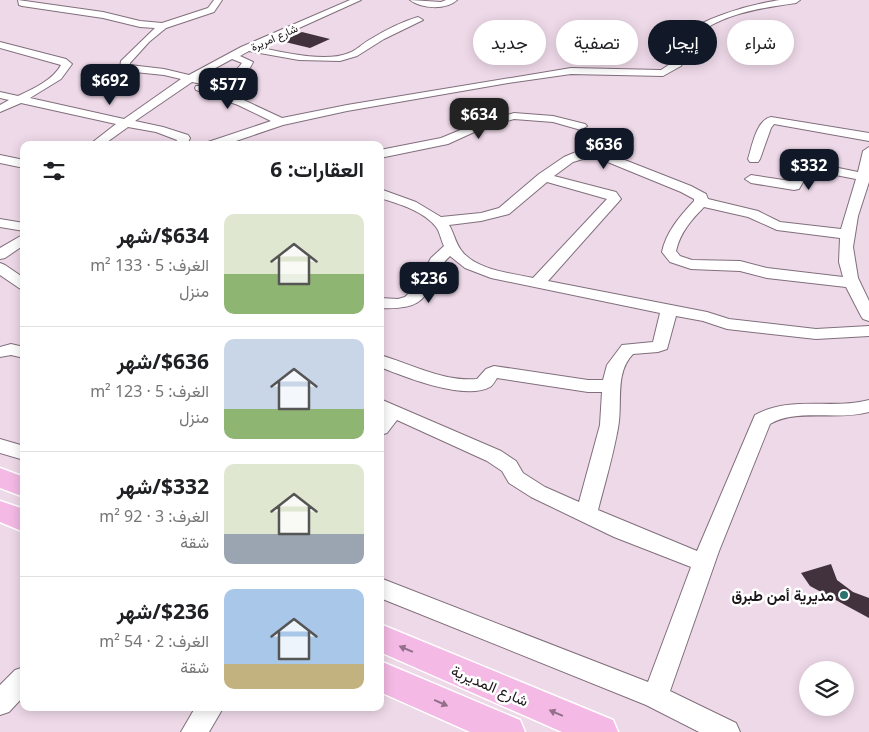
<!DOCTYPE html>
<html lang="ar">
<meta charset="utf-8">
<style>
:root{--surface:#fff;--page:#f6f6f6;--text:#202124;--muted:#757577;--line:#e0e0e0;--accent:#111827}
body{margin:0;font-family:"Noto Sans",Vazirmatn,sans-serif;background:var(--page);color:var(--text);direction:rtl;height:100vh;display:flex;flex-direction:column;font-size:19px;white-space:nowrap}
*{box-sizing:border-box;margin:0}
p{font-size:16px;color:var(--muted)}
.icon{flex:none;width:28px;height:28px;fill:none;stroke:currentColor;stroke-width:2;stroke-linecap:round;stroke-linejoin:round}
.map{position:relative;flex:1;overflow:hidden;direction:ltr}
.sheet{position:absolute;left:20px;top:141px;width:364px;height:570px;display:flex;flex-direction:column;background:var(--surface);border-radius:10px;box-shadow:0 2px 12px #0003;direction:rtl}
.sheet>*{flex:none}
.banner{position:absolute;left:399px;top:20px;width:395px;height:45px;direction:rtl;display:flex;gap:10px}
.tools{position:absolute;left:799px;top:661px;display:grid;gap:10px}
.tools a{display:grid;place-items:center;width:55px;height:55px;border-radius:50%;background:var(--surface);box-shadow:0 2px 12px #0003;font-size:25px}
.price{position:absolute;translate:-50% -42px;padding:0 11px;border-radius:10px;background:var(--accent);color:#fff;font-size:16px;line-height:32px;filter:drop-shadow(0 1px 2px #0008)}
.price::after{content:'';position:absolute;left:50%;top:30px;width:15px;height:11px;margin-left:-8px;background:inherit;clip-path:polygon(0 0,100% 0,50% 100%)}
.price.current{background:#222;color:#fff}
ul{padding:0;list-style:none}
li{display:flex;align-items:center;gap:15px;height:125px;padding:0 20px}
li+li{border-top:1px solid var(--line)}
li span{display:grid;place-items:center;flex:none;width:140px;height:100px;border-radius:10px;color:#555}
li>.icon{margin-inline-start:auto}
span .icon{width:60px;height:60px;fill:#fffc;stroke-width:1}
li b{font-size:21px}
h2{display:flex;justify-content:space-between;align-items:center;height:60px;padding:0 20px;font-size:21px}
.tag{padding:0 18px;border-radius:22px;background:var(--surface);box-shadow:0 2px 12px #0003;font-size:18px;line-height:45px}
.tag.current{background:var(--accent);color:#fff}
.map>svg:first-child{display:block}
.building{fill:#42323d}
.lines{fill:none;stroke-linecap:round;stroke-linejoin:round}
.minor-casing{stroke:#816f7c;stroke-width:2}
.major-casing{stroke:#fff;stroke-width:3}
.minor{fill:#fff;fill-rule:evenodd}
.major{fill:#f4bae5;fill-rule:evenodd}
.oneway{fill:#93708a}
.poi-dot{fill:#2a726b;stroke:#fff;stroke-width:2}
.labels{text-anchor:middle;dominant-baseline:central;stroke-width:5;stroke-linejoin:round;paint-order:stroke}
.far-street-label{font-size:11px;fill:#1d161b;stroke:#fff}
.near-poi-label{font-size:15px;font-weight:bold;fill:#1d161b;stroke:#fff;text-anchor:end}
.near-street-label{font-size:15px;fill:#1d161b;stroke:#fff}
</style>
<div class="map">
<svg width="869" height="732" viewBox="0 0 869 732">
<rect width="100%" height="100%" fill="#eed9e8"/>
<g class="building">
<path d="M302,32L330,39L310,48L281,41Z"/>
<path d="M831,564L837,580L853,592L869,598V618L810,586L801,573Z"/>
</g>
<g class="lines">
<g class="minor-casing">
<g id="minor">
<path d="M18,0L103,12L140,21L162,23L208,8L214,0H222L214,12L166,28L149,42L130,63V65L164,69L189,75L241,47L350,0H361L257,47C282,52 325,63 349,53C357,50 362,44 369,40C384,31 401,22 418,17L423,20L384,39L357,56L340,61L299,60L249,51L240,56L253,62C248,75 227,88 212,87C206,86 199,83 192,82L135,121L163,127L188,135L190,138L187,145H175L177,140L156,132L128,127L103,145H89L116,124L21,103L0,112V105L9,100L0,98V92L18,96C33,89 53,80 61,65L0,48V42L66,59L72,64L61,79L30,98L124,119L181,79L164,75L125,71L120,68L121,61L155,28L140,27L103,18L22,6L19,5ZM232,59L242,63C232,78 216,81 199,77Z"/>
<path d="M410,0L441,2L446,0H457C446,10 422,9 410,0Z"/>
<path d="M780,0H800L796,3C760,8 711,15 687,45L685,57L681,66L663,76L571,74L508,83L347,111L283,125L224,145H206L208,142L271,121L238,105L196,90L195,88L196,86H204L235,96L282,118L347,105L571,68L661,70L673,62C676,57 674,52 676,47C685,20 754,4 780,0Z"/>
<path d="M514,113L553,116L585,124L587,126L581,130L553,122L514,119L483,128L448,144L380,158V150L441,138L475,124Z"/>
<path d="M771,117L869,133V141L774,124L771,128L760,159L758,162H750L748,159C752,147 756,120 771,117Z"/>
<path d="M869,147V182L858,216L853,247L858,278L869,301V321L863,319L861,316L846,287L767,278L740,271L691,269L670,262L662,252C666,232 680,216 694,201V199L681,192L593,156L573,162L554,176L616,192L621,199L548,281L707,312L729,319L816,329L869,326V336L816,339L727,329L703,321L676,316L667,349L658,352L633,354C614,373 623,404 618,428C613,456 605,483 598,510L697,551L755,415C791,395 831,410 869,400V412C837,421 798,408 770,424L719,551L670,691L736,723L740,732H699L646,705L380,598V578L648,682L691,567L614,537L531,497L509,483L502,471L487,461L397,420L387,433L380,435V415L382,413L380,412V399L501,451L516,461L523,473L545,487L579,502L600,425L602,392H588L497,378C495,381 493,385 490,387C465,401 405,377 380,367V355C411,364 443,382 477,379L486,369L494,366L588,380H603L607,365L622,345L653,342L660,313L491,278L465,268L450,256C420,285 439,311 380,308V298L398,299L405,297L415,287L431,258L444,246C441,240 440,232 436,227C424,211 399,204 380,198V189L416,202L441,217L481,213L499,208L539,174L564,157L576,152L594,148L691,186L706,194L708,199L758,211L780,222L841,229L856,179L810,170L799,189L794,190L751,183L745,179L751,175L790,181L802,164L809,162L858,172L863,151ZM547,182L607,199L533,278C511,273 475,270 461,250C455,242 454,233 449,225L481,221L509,214ZM704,207L748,217L777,230L840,238L839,262L843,277L767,268L740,261L692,260L680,256L676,251C680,233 691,220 704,207Z"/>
<path d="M0,155L24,160V168L0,163Z"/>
<path d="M0,219L24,223V231L0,227Z"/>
<path d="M24,234V245L5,258L0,259V248Z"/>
<path d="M0,263L5,265L24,278V290L19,288L0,275Z"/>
<path d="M11,344L24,347V358L11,355L0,357V347Z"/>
<path d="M0,439L24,446V460L0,453Z"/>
<path d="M24,667V696L9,712L0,715V685L15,670Z"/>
<path d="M195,708H223L209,732H181Z"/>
</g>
</g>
<g class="major-casing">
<g id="major">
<path d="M0,468L24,477V497L0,488Z"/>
<path d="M0,501L24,509V532L0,522Z"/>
<path d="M380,624L613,720L618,732H562L380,652Z"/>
<path d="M380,661L520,720L525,732H470L380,692Z"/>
</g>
</g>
<use href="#minor" class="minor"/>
<use href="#major" class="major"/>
</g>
<defs><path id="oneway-solid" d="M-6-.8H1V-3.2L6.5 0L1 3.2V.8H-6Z" transform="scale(1.25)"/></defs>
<g class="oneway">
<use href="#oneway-solid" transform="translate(406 649) rotate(-157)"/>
<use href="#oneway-solid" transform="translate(441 703) rotate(24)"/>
<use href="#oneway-solid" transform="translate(556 713) rotate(-157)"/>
</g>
<circle class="poi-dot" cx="844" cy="595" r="5"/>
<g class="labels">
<g class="far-street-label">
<text transform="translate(274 37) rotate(-24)">شارع امريرة</text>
</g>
<g class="near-poi-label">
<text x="834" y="595">مديرية أمن طبرق</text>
</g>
<g class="near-street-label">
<text transform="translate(490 685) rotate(23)">شارع المديرية</text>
</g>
</g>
</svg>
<div class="tools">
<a><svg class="icon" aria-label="layers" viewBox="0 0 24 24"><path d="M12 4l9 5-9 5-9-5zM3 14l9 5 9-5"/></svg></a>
</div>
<b class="price" style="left:110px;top:106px">$692</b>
<b class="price" style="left:228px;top:110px">$577</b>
<b class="price current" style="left:479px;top:140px">$634</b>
<b class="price" style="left:604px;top:170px">$636</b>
<b class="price" style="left:809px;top:191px">$332</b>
<b class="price" style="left:429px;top:304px">$236</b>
<div class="banner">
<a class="tag">شراء</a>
<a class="tag current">إيجار</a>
<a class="tag">تصفية</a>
<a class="tag">جديد</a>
</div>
<section class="sheet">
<h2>العقارات: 6<svg class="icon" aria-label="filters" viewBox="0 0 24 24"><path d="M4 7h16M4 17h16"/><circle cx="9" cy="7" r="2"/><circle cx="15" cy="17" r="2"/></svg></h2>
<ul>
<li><span style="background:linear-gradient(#dfe7d0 60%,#8fb573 0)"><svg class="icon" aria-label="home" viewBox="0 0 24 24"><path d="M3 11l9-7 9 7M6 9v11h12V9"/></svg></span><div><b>$634/شهر</b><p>الغرف: 5 · 133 m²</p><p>منزل</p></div></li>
<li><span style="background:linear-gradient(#c9d6e8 70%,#8fb573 0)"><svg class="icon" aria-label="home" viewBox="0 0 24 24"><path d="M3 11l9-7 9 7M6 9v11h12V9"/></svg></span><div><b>$636/شهر</b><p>الغرف: 5 · 123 m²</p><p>منزل</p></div></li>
<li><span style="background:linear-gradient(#dfe7d0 70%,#9aa5b1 0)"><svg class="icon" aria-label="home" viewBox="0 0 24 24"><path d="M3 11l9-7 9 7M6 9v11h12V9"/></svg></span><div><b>$332/شهر</b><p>الغرف: 3 · 92 m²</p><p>شقة</p></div></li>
<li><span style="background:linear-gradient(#a9c7e8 75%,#c2b280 0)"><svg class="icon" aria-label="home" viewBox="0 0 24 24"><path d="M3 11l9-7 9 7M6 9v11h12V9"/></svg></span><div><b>$236/شهر</b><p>الغرف: 2 · 54 m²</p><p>شقة</p></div></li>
</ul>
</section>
</div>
